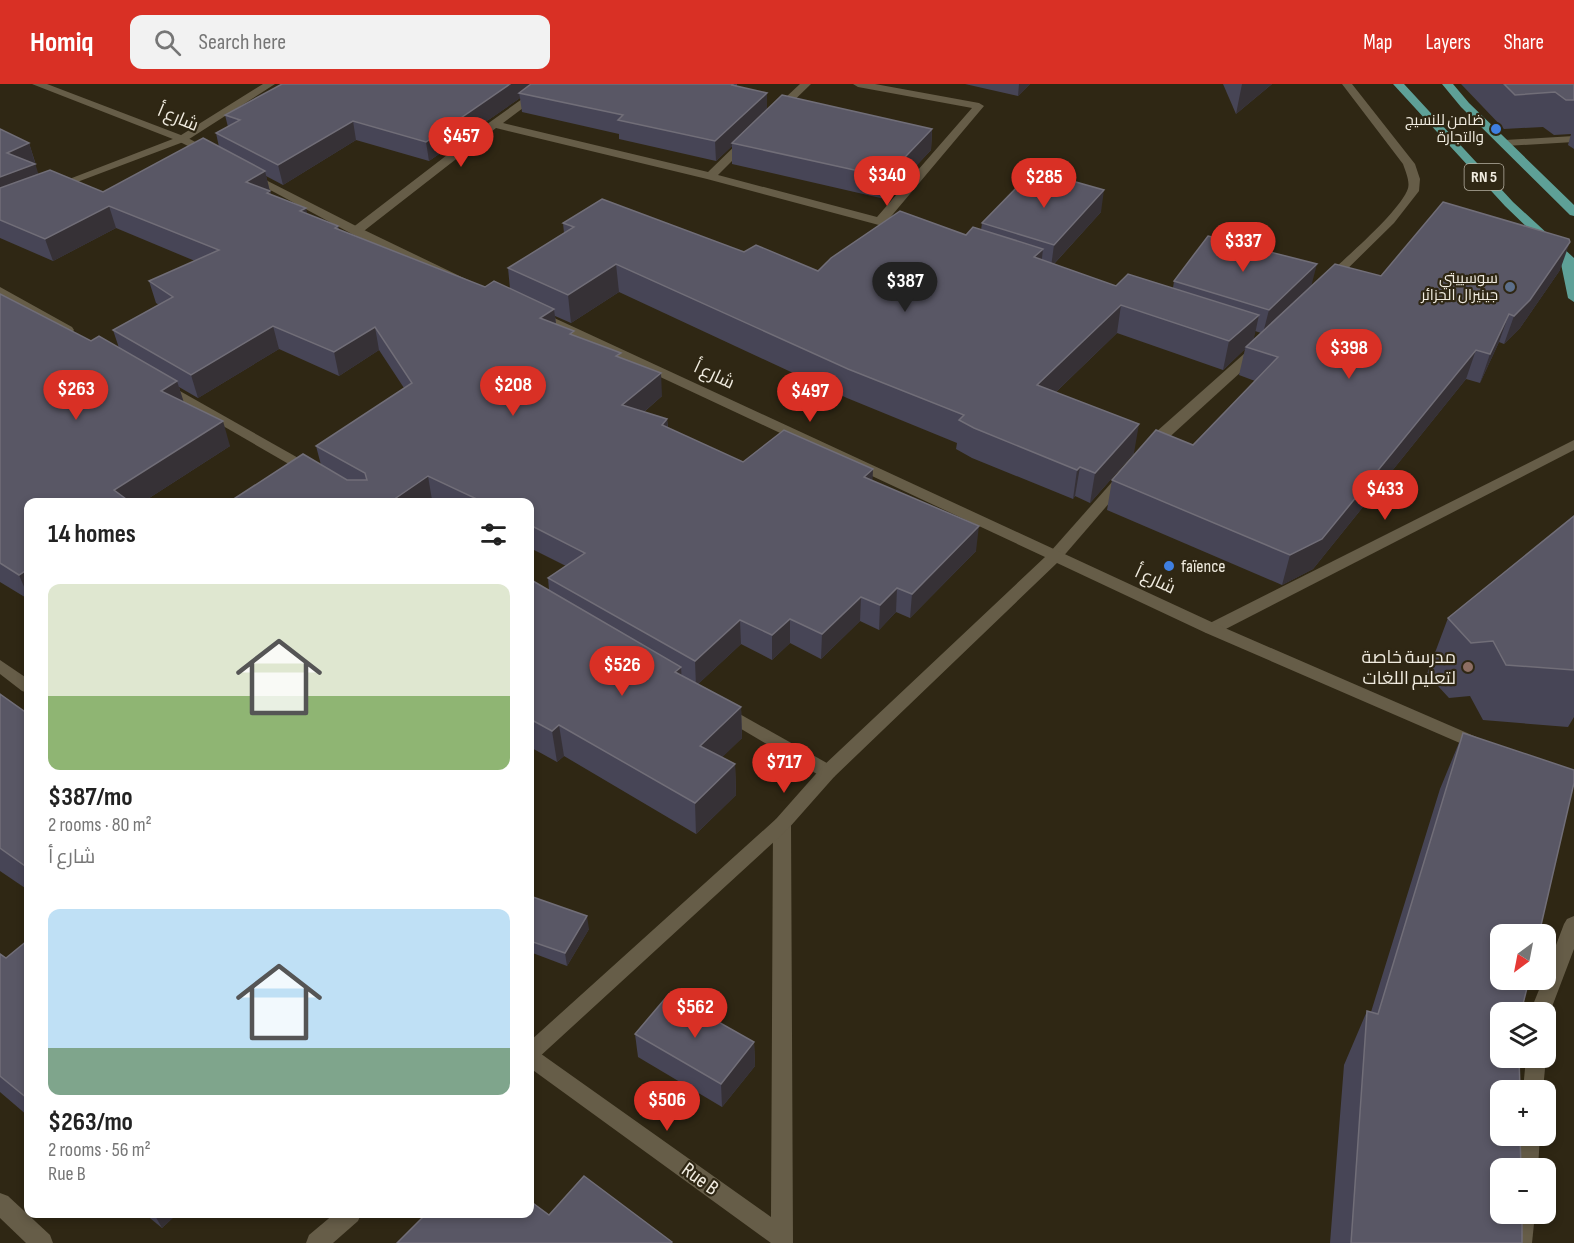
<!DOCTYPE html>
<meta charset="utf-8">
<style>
:root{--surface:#fff;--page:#f2f2f2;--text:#222;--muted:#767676;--accent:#d93025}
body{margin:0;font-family:"Sofia Sans Condensed",Cairo,sans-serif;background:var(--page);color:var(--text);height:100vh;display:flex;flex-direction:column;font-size:22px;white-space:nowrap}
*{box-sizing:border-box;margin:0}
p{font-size:20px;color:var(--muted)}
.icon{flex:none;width:33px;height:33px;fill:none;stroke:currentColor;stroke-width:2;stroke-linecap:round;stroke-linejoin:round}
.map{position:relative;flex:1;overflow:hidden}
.side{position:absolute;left:24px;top:414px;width:510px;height:720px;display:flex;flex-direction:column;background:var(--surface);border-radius:12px;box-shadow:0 3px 9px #0003}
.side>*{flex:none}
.needle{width:39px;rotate:212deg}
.fabs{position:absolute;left:1490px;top:840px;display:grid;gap:12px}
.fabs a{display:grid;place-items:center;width:66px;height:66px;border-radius:12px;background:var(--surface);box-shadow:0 3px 9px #0003;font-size:30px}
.price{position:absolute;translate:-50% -51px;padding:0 14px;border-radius:21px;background:var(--accent);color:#fff;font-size:20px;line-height:39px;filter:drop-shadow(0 2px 3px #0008)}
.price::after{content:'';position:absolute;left:50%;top:36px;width:18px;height:14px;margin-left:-9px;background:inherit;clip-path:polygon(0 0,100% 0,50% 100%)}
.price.active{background:#222;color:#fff}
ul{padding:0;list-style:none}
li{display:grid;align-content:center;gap:12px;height:318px;padding:0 24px}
li span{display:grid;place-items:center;height:186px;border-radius:12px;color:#555}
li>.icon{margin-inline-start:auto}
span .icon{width:108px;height:108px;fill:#fffc;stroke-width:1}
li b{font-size:26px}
h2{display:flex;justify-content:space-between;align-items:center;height:72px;padding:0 24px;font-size:26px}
header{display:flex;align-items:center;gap:36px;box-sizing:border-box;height:84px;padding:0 30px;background:var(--accent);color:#fff}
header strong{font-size:28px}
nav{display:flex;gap:33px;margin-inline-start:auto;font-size:21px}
.search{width:420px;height:54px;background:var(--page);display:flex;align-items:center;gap:15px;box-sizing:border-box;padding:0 21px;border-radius:12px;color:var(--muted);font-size:22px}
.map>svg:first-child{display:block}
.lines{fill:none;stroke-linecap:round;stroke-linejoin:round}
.service{fill:#665d48;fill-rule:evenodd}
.minor{fill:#665d48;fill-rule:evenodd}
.tertiary{fill:#665d48;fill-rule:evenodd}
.secondary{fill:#665d48;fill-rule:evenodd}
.primary{fill:#5ea097;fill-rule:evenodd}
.wall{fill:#474556;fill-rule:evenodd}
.shaded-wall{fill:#363136}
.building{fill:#595765;stroke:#716e78;stroke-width:1.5}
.shop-dot{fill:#3f7fe0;stroke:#2f2714;stroke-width:2}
.service-dot{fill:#5c6f8a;stroke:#2f2714;stroke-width:2}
.education-dot{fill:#8d6e63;stroke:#2f2714;stroke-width:2}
.labels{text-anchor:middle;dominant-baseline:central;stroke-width:4.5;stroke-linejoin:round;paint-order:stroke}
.far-poi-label{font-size:15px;fill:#f1ece0;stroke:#2f2714;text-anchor:end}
.shield{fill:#2f2714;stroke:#b7b1a3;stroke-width:1.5}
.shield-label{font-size:16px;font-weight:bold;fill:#f1ece0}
.street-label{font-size:18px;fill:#f1ece0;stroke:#2f2714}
.poi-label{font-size:18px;fill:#f1ece0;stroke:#2f2714;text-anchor:start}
.near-street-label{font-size:21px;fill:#f1ece0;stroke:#2f2714}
</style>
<header>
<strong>Homiq</strong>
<div class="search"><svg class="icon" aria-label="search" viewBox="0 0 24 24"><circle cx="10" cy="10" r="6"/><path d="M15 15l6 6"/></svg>Search here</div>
<nav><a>Map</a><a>Layers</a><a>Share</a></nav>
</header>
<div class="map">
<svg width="1574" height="1159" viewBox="0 0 1574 1159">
<rect width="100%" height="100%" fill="#2f2714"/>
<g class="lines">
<path class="service" d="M1574,52V58L1505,62L1499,59L1505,56Z"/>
<g class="minor">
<path d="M263,0H275L186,57L56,106L52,107L46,104L178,53Z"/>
<path d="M543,0H555L503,39L708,88L744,53H752V57L718,91L877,133L972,24L858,3L853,0H875L979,19L984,22L888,136L909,141L911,144L905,148L707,95L496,44L360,150H352V144L490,38Z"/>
<path d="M800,0H811L779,31H771V27Z"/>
<path d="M1342,0H1352L1415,80L1420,95L1419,107L1394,139L1331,201H1323L1321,198L1323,195C1344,175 1395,132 1407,107C1411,99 1406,89 1403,80Z"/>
<path d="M0,203L72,243L74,246L72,249H62L0,212Z"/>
<path d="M1259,260L1266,264L1264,267L1152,369H1142L1140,366L1156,348L1254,261Z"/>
<path d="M164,298L316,384L318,387L316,390H306L159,305L157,302Z"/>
<path d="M1574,356V366L1218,549H1206L1204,545L1206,541Z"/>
<path d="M1125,388L1130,389L1132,392L1130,395L1061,475H1051L1048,471L1051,467L1120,389Z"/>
<path d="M0,576L28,595V609L22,607L0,590Z"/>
<path d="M722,620L834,683L837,688L834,693L828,695L822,693L716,630L714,626L716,622Z"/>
<path d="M782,733L788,735L791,740L793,1159H771L530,984V964L537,967L771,1133L773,740L776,735Z"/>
<path d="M0,1109L8,1112L50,1151L53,1159H26L0,1134Z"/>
</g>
<g class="tertiary">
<path d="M32,0H47L186,53L216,69L214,71H206L178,57Z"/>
<path d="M248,87L360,144L468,196L466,199H458L352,150L244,92V88Z"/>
<path d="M537,226L1218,541L1488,658L1491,662L1488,666L1482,668L1476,666L1206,549L1057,479L834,693L788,745L537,975L530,978V957L776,735L822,683L1045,473L532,233L531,230Z"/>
<path d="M334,1130H361L358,1137L333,1159H306L309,1151Z"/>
</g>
<g class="secondary">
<path d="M1574,832V865L1550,928L1545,935V928H1530L1543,896H1545V890L1564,840L1567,835Z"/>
<path d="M1545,971L1546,974L1543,1006H1523L1526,974H1545Z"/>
<path d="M1520,1052H1540L1538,1084H1516Z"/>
<path d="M1513,1130H1535L1532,1159H1510Z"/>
</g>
<g class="primary">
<path d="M1393,0H1404L1513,118L1574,174V218L1568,214L1560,175L1505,122Z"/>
<path d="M1442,0H1453L1469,19L1574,121V132L1570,131L1461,23Z"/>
</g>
</g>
<g class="wall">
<path d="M282,0H737V2L767,25L932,45L931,66L885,115L732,80V62L716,77L619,55V50L522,28L520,14L429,77L356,56L283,101L266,92L271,111L307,130L338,142L339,146L485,203L510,205L508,184L564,149L563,139L744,168L818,187L966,151L981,146L982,139L1101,128L1054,180L1116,202L1173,204L1174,197L1311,202L1381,192L1560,186L1520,244L1504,260L1499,258L1480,299L1466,295L1313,485L1282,501L1107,426L1112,396L1193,361L1255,297L1239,291L1245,265L1223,286L1117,249L1056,308L1134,369L1090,419L1075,412L1073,415L972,374L956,365L957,359L847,314L619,208L571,239L555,232L556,240L574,252L621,274L662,312L644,328L667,335L668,344L743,378L873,397L976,467L910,534L896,528L879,546L860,537L821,575L790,559L772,576L741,560L698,600L741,623L742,654L722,673L735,680L736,711L696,750L564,672L557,678L530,663V499L549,506L548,494L566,482L530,464V418H438L432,416L229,418L321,381L316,362L404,304L379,266L339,292L279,265L198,314L179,303L183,317L230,362L143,418H28V515L0,498V210L91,257L119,264L113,246L159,221L156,219L149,197L195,177L116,144L53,177L0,154V45L29,59L36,81H35L38,91L103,108L219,63L216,49L228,43L225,31ZM1255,247L1261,249L1253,256Z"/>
<path d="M965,0H1030L1018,12Z"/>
<path d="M1223,0H1272L1236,30Z"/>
<path d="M1461,0H1574V65L1568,61L1571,50L1554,51L1543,43L1504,45Z"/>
<path d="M1574,432V633L1568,643L1483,636L1470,612L1449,614L1427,590L1448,534Z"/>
<path d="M0,610L28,630V806L0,787Z"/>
<path d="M1463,649L1500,928L1522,1159H1330L1344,981L1367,927L1371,928L1440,705Z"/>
<path d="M530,812L589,845L567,882L530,868Z"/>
<path d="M28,856V1032L0,1008V870L6,874Z"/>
<path d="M635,950L754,958L755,982L722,1023L638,973Z"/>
<path d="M145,1130H177L162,1144Z"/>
</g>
<g class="shaded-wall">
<path d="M510,0H540L519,9L520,14L429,77L426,58Z"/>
<path d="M1019,0H1030L1018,12Z"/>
<path d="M1242,0H1272L1236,30Z"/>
<path d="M767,9V28L732,59V62L716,77L715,57Z"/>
<path d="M353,37L356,56L283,101L278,81Z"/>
<path d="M932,45L931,66L885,115L886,93Z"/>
<path d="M29,59L42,102L0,118V93L7,69Z"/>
<path d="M265,87L270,108V107L276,129L246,98Z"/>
<path d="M1104,106L1101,128L1051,183L1054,161Z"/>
<path d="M109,122L116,144L53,177L45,155Z"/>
<path d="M306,124L311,146L300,127Z"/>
<path d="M1570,158L1560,186L1520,244L1504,260L1514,232Z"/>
<path d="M1043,165L1040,192L1034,173Z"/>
<path d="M616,180L619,208L571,239L568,211Z"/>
<path d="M1317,180L1311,203L1263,249L1269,226Z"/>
<path d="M1121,221L1117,249L1033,330L1037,301Z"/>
<path d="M554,225L557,248L540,234Z"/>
<path d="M1509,230L1499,258L1480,299L1490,270Z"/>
<path d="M1259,231L1253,259L1246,263L1245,265L1223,286L1229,257Z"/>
<path d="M273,242L279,265L198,314L191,291Z"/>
<path d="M375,243L379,266L339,292L334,268Z"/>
<path d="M1476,266L1466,295L1313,485L1282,501L1290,471Z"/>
<path d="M661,289L662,312L624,345L622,321Z"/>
<path d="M177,297L185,322L161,307Z"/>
<path d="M667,335L669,359L662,341Z"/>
<path d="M223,337L230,362L143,418H119L114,406Z"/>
<path d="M1139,340L1134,369L1090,419L1095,389Z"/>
<path d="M1080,383L1075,412L1073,415L1077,386Z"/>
<path d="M873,385L872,409L864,393Z"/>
<path d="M428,392L432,416L429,418H390Z"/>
<path d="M979,442L976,467L910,534L912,510Z"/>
<path d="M28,485V512L19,491Z"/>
<path d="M897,504L896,528L879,546L880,521Z"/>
<path d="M861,513L860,537L821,575L822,550Z"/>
<path d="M790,535V559L772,576V551Z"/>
<path d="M740,536L741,560L696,602L695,577Z"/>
<path d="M681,583L683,614L675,588Z"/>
<path d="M741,623L742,654L702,693L700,662Z"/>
<path d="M559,641L564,672L557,678L552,647Z"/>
<path d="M735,680L736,711L696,750L695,719Z"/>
<path d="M587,832L589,845L567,882L565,869Z"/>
<path d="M754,958L755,982L722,1023L721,1000Z"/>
<path d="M154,1130H177L162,1144Z"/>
</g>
<g class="building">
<path d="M282,0H510L426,58L353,37L278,81L216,49L240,36L225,31Z"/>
<path d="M531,0H733L732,1L767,9L715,57L618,36L623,31L519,9Z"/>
<path d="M1504,0H1574V16H1566L1555,8L1515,11Z"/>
<path d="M782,11L932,45L886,93L732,59Z"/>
<path d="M0,45L29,59L7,69L35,80L0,93Z"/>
<path d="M203,54L265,87L246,98L270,107L267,109L306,124L300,127L338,142L335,144L485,203L494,197L554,225L540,234L574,247L570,250L621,269L616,272L661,289L622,321L667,335L662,341L743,378L784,346L873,385L864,393L979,442L912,510L897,504L880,521L861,513L822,550L790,535L772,551L740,536L695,577L548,494L585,469L530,441V418H483L428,392L390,418H229L303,370L347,396H367L365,389L316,362L412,299L375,243L334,268L273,242L191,291L113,246L173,213L149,197L219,166L109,122L45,155L0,136V104L50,86L103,108Z"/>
<path d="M1051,91L1104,106L1054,161L982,139L1023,97L1041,101Z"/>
<path d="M602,115L744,168L756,161L818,187L831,174L900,127L966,151L973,143L1043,165L1034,173L1116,202L1128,190L1259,231L1229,257L1121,221L1037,301L1139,340L1095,389L1080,383L1077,386L974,344L959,336L964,331L848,285L616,180L568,211L508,184L574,143L563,139Z"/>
<path d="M1443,118L1569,155L1570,158L1530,216L1514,232L1509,230L1490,270L1476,266L1322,455L1290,471L1112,396L1156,346L1193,361L1278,273L1246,263L1335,180L1381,192Z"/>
<path d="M1208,152L1317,180L1269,226L1174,197Z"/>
<path d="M0,210L91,257L99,252L177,297L161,307L223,337L114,406L130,418H28V485L19,491L0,479Z"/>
<path d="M1574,432V586L1506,581L1493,557L1471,559L1448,534Z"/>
<path d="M533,497L681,583L675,588L741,623L700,662L735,680L695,719L559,641L552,647L530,635V499Z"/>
<path d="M0,610L28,630V784L0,764Z"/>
<path d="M1463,649L1574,686V699L1539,850H1500V896H1529L1521,928H1500V974H1519L1520,1006H1500V1052H1520L1521,1084H1500V1130H1522V1159H1351L1367,927L1378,930Z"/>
<path d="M530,812L587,832L565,869L530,857Z"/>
<path d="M28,856V1015L0,992V870L6,874Z"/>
<path d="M669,910L754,958L721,1000L635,950Z"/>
<path d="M584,1092L672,1158L671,1159H397L426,1130H530V1117L549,1131Z"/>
</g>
<g class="shop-dot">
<circle cx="1496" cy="45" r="6"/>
<circle cx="1169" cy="482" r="6"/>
</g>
<circle class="service-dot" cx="1510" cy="203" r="6"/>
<circle class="education-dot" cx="1468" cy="583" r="6"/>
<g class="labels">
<g class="far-poi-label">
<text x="1484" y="36">ضامن للنسيج<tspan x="1484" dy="17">والتجارة</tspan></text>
<text x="1498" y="194">سوسييتي<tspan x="1498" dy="17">جينيرال الجزائر</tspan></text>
</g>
<rect class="shield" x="1464.5" y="80" width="39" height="26" rx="4.5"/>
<g class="shield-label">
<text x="1484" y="93">RN 5</text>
</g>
<g class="street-label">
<text transform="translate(178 34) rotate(23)">شارع أ</text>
<text transform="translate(714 291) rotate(25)">شارع أ</text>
<text transform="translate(1155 496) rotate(25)">شارع أ</text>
</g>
<g class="poi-label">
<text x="1181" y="482">faïence</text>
<text x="1456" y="573" text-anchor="end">مدرسة خاصة<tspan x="1456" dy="21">لتعليم اللغات</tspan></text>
</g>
<g class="near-street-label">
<text transform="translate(700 1095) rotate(36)">Rue B</text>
</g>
</g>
</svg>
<div class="fabs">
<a><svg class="needle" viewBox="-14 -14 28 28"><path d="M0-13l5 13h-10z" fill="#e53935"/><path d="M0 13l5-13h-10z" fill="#767676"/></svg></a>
<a><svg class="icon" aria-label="layers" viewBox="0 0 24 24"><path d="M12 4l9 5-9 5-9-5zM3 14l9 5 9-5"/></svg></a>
<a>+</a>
<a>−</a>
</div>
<b class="price" style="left:461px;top:84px">$457</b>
<b class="price" style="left:887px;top:123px">$340</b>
<b class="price" style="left:1044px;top:125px">$285</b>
<b class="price" style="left:1243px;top:189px">$337</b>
<b class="price active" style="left:905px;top:229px">$387</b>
<b class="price" style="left:1349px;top:296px">$398</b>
<b class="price" style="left:513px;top:333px">$208</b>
<b class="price" style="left:76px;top:337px">$263</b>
<b class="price" style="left:810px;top:339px">$497</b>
<b class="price" style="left:1385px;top:437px">$433</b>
<b class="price" style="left:622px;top:613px">$526</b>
<b class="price" style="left:784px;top:710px">$717</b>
<b class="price" style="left:695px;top:955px">$562</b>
<b class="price" style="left:667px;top:1048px">$506</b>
<section class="side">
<h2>14 homes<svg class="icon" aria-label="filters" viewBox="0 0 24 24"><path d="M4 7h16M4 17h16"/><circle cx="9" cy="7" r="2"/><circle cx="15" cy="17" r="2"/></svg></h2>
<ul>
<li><span style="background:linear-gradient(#dfe7d0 60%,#8fb573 0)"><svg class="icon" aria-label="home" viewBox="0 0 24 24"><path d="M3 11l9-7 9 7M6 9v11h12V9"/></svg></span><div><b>$387/mo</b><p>2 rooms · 80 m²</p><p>شارع أ</p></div></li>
<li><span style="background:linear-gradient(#bfe0f5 75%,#7fa58c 0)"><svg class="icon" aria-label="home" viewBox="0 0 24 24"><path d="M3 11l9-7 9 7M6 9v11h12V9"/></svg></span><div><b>$263/mo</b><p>2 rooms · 56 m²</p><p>Rue B</p></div></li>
</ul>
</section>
</div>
